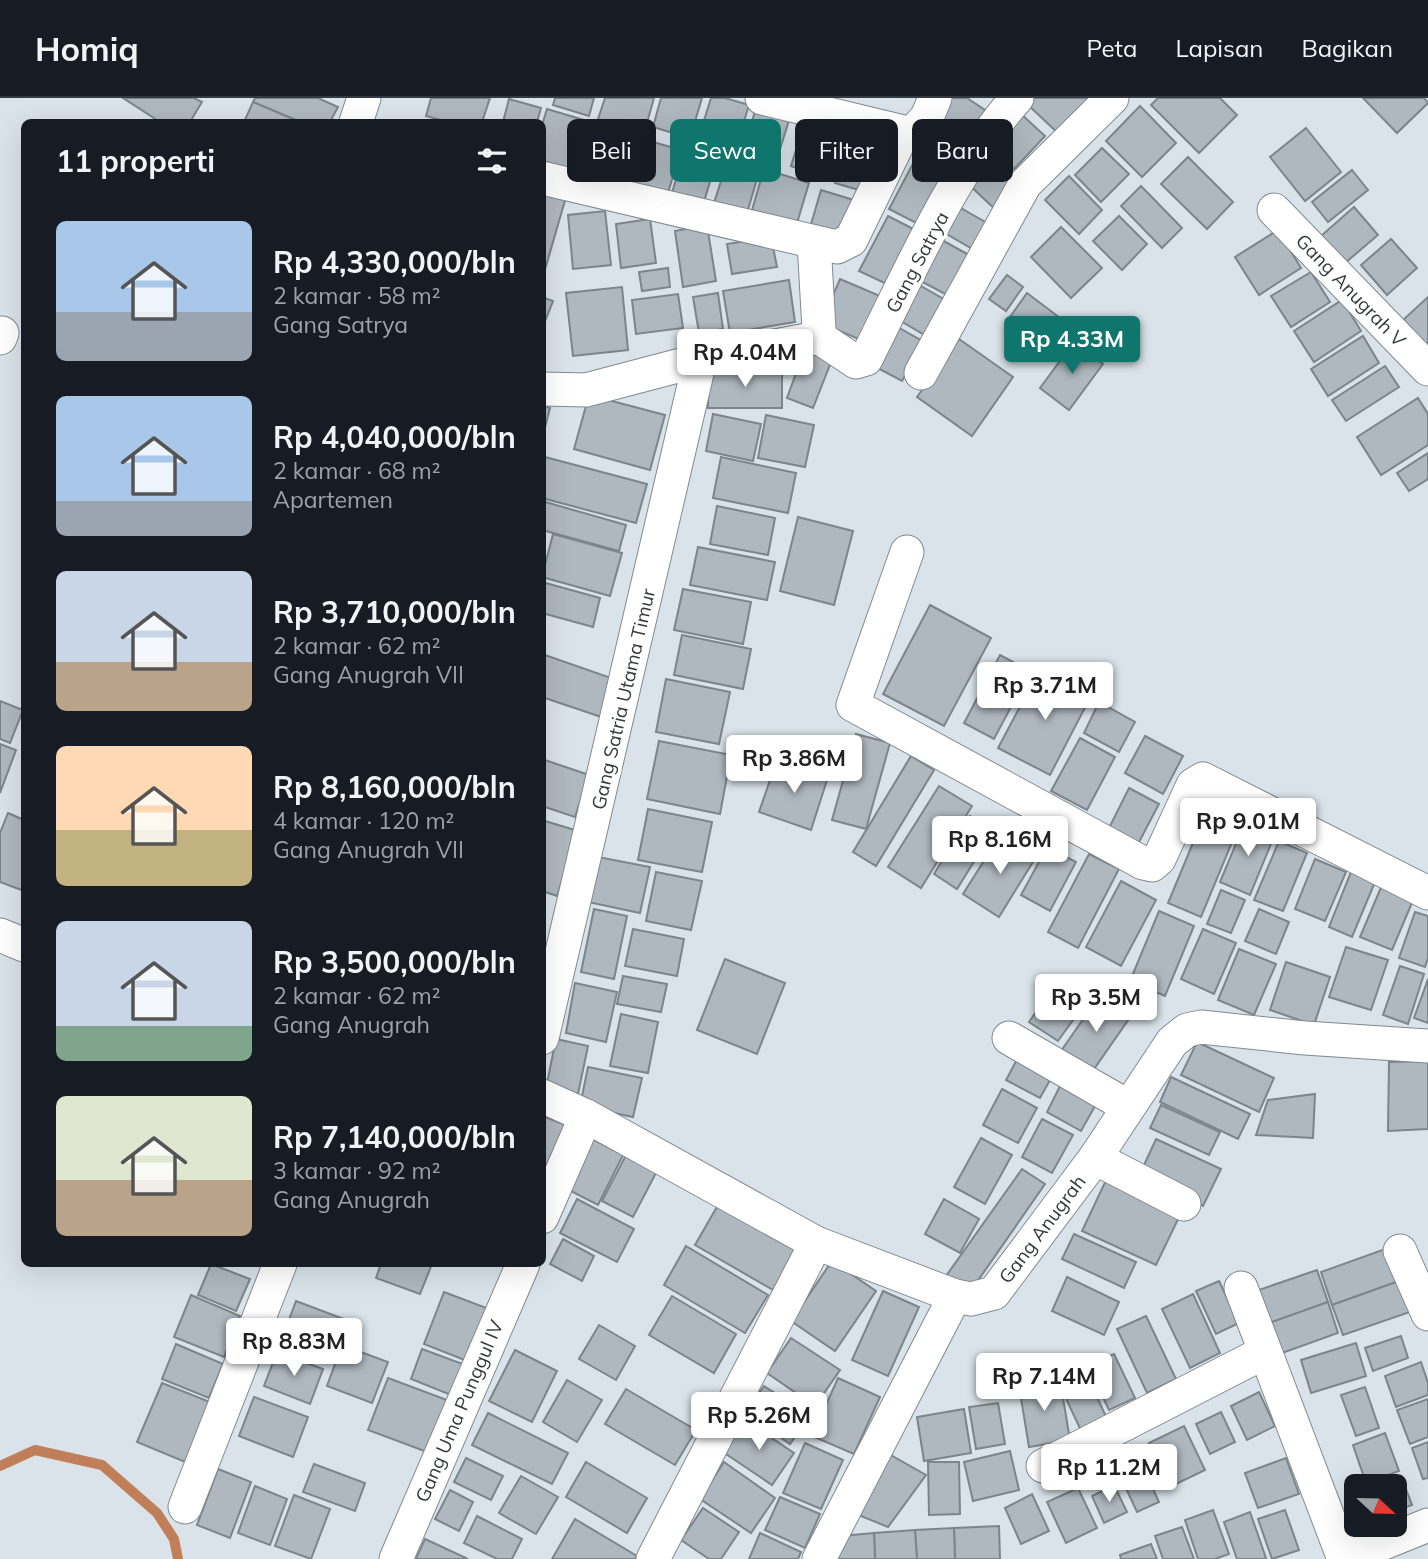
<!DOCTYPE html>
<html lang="id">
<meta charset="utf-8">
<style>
:root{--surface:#171b24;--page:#20242c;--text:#f1f3f6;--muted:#9ea1a6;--line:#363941;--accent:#0f766e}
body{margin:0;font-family:Mulish,sans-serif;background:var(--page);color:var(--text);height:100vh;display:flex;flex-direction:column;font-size:26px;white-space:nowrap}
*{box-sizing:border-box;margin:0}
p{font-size:23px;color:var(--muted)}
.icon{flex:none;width:38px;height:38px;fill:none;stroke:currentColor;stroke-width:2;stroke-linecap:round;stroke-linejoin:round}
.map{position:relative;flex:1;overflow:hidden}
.details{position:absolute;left:21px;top:21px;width:525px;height:1148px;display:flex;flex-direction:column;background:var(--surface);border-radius:10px;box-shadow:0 7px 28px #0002}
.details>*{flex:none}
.guide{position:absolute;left:567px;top:21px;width:665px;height:63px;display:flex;gap:14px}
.needle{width:46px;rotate:112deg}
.fabs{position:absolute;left:1344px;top:1376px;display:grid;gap:14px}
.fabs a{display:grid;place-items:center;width:63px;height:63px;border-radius:10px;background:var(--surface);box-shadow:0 7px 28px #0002;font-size:35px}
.price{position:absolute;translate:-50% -60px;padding:0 16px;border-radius:7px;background:#fff;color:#222;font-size:23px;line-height:46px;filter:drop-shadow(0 2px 4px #0008)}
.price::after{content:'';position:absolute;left:50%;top:42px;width:21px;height:16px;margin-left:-10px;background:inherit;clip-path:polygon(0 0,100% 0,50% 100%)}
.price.selected{background:var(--accent);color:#fff}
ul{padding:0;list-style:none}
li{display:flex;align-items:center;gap:21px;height:175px;padding:0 35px}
li span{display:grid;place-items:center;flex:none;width:196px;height:140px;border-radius:10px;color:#555}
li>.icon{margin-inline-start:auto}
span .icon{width:84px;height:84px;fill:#fffc;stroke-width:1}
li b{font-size:30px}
h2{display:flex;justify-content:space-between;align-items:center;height:84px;padding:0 35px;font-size:30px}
.chip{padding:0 24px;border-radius:10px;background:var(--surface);box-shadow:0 7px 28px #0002;font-size:24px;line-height:63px}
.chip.selected{background:var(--accent);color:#fff}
header{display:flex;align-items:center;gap:42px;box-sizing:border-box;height:98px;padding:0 35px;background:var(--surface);border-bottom:2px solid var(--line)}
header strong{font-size:33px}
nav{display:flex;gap:38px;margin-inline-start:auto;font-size:24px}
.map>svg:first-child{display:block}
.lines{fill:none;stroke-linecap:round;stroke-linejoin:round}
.stream{stroke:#c07f59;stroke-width:10}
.building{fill:#aeb8be;stroke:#7c858a;stroke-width:2}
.street-casing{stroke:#808a8f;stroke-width:35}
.street{stroke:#fff;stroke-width:33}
.labels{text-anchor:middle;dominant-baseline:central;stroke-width:7;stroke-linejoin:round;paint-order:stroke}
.street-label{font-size:19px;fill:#35393b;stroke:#fff}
</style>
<header>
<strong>Homiq</strong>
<nav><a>Peta</a><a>Lapisan</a><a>Bagikan</a></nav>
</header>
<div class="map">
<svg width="1428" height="1461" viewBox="0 0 1428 1461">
<rect width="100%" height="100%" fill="#d9e3e9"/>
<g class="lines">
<path class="stream" d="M0,1368L35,1352L102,1367L157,1415L174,1441L178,1461"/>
</g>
<g class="building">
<path d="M123,0H194L202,4L190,24H160Z"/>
<path d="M255,0H318L338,9L330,24H300L253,4Z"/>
<path d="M431,0H490L482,24H448L426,18Z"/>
<path d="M555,0H594L589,18L553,7Z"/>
<path d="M605,0H654L644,35L598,21Z"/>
<path d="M661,0H702L690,40L653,29Z"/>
<path d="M711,0H725L749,7L734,56L697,45Z"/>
<path d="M950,0H967L991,16L957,67L922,43Z"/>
<path d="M1034,0H1092L1059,36L1028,7Z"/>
<path d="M1158,0H1220L1237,17L1199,55L1151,7Z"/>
<path d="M1363,0H1424L1428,5L1397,35Z"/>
<path d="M509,1L541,10L537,24H503Z"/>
<path d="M253,4L300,24H244Z"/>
<path d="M757,6L791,16L776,64L743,55Z"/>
<path d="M1140,8L1176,45L1142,79L1106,43Z"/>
<path d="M547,11L584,22L569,71L542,63V27Z"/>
<path d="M1020,15L1045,38L1014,71L989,49Z"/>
<path d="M806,19L840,29L825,79L791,68Z"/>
<path d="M591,26L636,39L623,85L577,72Z"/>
<path d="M1306,30L1341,74L1305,103L1270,59Z"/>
<path d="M646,42L681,52L667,98L632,87Z"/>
<path d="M847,45L881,55L869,95L835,85Z"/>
<path d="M686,48L718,57L703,107L671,98Z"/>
<path d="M1102,50L1129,76L1101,104L1075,77Z"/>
<path d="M919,54L955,73L926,130L889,111Z"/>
<path d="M988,59L1020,88L997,113L965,83Z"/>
<path d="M1188,59L1233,104L1207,131L1161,86Z"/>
<path d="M728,61L760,71L747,115L714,105Z"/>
<path d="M764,71L809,85L797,125L752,112Z"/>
<path d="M1352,72L1368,92L1328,124L1312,104Z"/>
<path d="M1069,78L1102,112L1079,136L1045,102Z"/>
<path d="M1141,88L1182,130L1162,150L1121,108Z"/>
<path d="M542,92L566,99L544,175L542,174Z"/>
<path d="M821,92L857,103L845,144L809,133Z"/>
<path d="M959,109L989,126L974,152L945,135Z"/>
<path d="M1354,109L1378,137L1345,165L1321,138Z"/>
<path d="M605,113L611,167L573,171L568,117Z"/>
<path d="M888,118L921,135L893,189L859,173Z"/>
<path d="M1119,118L1147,146L1122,172L1093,143Z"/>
<path d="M650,121L656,165L621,170L616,126Z"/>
<path d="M707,127L716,183L683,189L675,133Z"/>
<path d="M1061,129L1102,170L1071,200L1031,159Z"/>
<path d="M1278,132L1301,170L1259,197L1235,159Z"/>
<path d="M771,139L777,169L732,176L727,146Z"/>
<path d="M940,141L969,157L947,197L917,181Z"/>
<path d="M1391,141L1417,170L1387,197L1361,167Z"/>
<path d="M668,170L670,189L642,193L639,174Z"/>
<path d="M1311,174L1330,204L1291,229L1271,198Z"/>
<path d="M1007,177L1023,189L1006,213L989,201Z"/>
<path d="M840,181L887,201L868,245L821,225Z"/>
<path d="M789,182L795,224L730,235L723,193Z"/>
<path d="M919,187L947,203L928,239L899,222Z"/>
<path d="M622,189L628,252L573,258L566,195Z"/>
<path d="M718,195L723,231L699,235L693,199Z"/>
<path d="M1027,195L1060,220L1042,243L1010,219Z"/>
<path d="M678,196L683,230L636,236L632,202Z"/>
<path d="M542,199L553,203L542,231Z"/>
<path d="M1428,199V251L1403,222Z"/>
<path d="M1342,202L1361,233L1314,264L1294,233Z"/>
<path d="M894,227L924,244L902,283L872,267Z"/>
<path d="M1363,238L1379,265L1328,298L1311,271Z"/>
<path d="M959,241L1013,279L972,338L917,299Z"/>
<path d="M1074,244L1103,266L1069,312L1040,290Z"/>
<path d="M806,248L833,259L813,310L787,300Z"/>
<path d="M1385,268L1399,289L1346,323L1332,302Z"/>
<rect x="708" y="273" width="74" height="37"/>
<path d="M589,297L665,317L650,372L574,351Z"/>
<path d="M1418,300L1428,316V347L1381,377L1357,339Z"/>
<path d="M542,308L550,310L542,341Z"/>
<path d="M713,316L761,326L753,363L706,353Z"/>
<path d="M766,317L814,327L805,369L758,360Z"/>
<path d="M1428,355V381L1409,393L1397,375Z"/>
<path d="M545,359L647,386L636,425L542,400Z"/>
<path d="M721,359L796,375L788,415L713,400Z"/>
<path d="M542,403L626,427L619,453L542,432Z"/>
<path d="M717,408L775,420L768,457L710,446Z"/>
<path d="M798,419L853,433L834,507L780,493Z"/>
<path d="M553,436L622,455L610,498L542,479Z"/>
<path d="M698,449L775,464L767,502L690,487Z"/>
<path d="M542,484L600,500L593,529L542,515Z"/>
<path d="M683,491L751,504L743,546L674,532Z"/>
<path d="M930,507L991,540L944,628L883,596Z"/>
<path d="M682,537L751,551L743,591L674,577Z"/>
<path d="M542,556L617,582L604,620L542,599Z"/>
<path d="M1000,557L1030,573L994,641L964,625Z"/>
<path d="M1040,571L1091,598L1050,677L998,650Z"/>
<path d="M666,581L730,594L719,646L656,634Z"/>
<path d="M0,603L23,612L10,645L0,641Z"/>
<path d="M1099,604L1135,624L1119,654L1084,635Z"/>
<path d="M856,636L890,645L866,731L832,722Z"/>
<path d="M1145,638L1183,658L1163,696L1125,675Z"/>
<path d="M1080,640L1115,659L1087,712L1051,693Z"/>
<path d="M659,643L731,657L720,716L647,701Z"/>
<path d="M0,646L16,652L0,695Z"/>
<path d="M911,658L934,672L876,768L853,754Z"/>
<path d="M542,661L589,677L575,719L542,708Z"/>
<path d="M777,662L828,679L811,732L759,714Z"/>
<path d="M939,688L972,708L921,790L888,769Z"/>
<path d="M1129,690L1159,706L1137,748L1108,732Z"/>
<path d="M1212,699L1245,713L1201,819L1168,805Z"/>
<path d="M648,711L712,724L702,774L638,762Z"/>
<path d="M8,715L24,722V793L0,784V735Z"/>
<path d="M970,718L993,733L957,791L934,776Z"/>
<path d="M545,723L578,733L557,798L542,793Z"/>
<path d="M1245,724L1275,736L1250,797L1220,784Z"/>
<path d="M1001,736L1036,759L999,819L963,796Z"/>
<path d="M1279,743L1307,755L1283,813L1254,802Z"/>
<path d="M1047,749L1076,764L1050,813L1021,797Z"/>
<path d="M1089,756L1119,771L1078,850L1048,834Z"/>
<path d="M598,759L650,769L640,815L588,804Z"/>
<path d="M1315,761L1346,774L1325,823L1295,811Z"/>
<path d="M656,774L702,783L691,832L646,823Z"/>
<path d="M1351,774L1375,784L1352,839L1329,829Z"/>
<path d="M1121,783L1156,802L1121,868L1086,849Z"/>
<path d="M1382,787L1414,800L1392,852L1360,839Z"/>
<path d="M1221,792L1245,802L1231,835L1207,826Z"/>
<path d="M594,811L627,818L614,881L581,874Z"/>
<path d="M1259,811L1289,824L1276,856L1245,843Z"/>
<path d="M1159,813L1194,828L1165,898L1130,883Z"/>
<path d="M1415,814L1428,818V860L1425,869L1399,860Z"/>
<path d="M633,831L684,841L677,878L625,868Z"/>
<path d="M1203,831L1236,845L1214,896L1181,881Z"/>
<path d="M1346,849L1388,862L1371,912L1329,899Z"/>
<path d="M1239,851L1276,866L1254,917L1218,902Z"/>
<path d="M725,861L785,885L757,956L697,932Z"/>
<path d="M1286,864L1330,879L1314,927L1270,912Z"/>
<path d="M1400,868L1424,876L1408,926L1383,917Z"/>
<path d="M623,878L667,886L661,914L617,906Z"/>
<path d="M1059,881L1088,901L1058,943L1029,924Z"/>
<path d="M1428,881V925L1414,920Z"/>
<path d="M575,885L617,894L606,944L566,935Z"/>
<path d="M1100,897L1131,918L1092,974L1061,953Z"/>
<path d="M621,916L658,924L648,975L610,968Z"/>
<path d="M556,941L588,948L578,996L546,990Z"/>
<path d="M1197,944L1274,980L1259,1014L1181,977Z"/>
<path d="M1020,956L1054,975L1040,1000L1006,982Z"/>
<path d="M1428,963V1031L1388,1033L1389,964Z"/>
<path d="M588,969L642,980L633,1019L580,1008Z"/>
<path d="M1171,979L1250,1016L1238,1041L1160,1004Z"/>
<path d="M1063,982L1099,1001L1081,1033L1047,1014Z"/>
<path d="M1002,991L1037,1010L1018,1045L983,1027Z"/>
<path d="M1315,996L1313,1040L1256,1037L1268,1002Z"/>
<path d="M1161,1007L1220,1034L1209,1057L1150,1030Z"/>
<path d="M542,1018L569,1028L554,1071L542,1067Z"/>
<path d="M1042,1021L1073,1037L1052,1075L1022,1059Z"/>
<path d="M591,1040L623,1057L598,1107L565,1090Z"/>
<path d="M981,1040L1012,1057L985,1106L954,1089Z"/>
<path d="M1156,1041L1221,1071L1203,1108L1139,1078Z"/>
<path d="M626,1057L657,1073L633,1119L602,1103Z"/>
<path d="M1022,1071L1045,1086L970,1194L946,1178Z"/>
<path d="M1108,1078L1182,1113L1156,1167L1082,1133Z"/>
<path d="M577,1101L634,1131L617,1164L560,1135Z"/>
<path d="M944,1101L979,1121L960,1155L925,1136Z"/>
<path d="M718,1107L797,1153L773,1192L695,1147Z"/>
<path d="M1074,1136L1136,1164L1124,1190L1062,1161Z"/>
<path d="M563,1141L594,1158L582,1183L550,1166Z"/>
<path d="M686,1148L768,1197L745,1235L664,1187Z"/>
<path d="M1388,1150L1399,1183L1332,1207L1321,1174Z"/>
<path d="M832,1163L876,1193L835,1253L791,1223Z"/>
<path d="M211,1166L250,1181L236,1213L198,1197Z"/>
<path d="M381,1166H432L420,1196L376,1180Z"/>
<path d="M1317,1172L1328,1204L1261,1228L1250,1195Z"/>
<path d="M1067,1179L1119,1204L1104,1237L1052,1213Z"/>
<path d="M1219,1183L1239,1225L1216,1236L1196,1193Z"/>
<path d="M1399,1183L1410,1214L1343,1237L1332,1207Z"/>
<path d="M883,1193L919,1209L888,1278L852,1262Z"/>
<path d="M444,1194L497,1214L477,1267L424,1246Z"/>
<path d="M1193,1196L1220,1255L1190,1270L1162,1211Z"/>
<path d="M191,1197L240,1218L224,1259L174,1239Z"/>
<path d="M672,1198L736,1236L714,1275L649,1237Z"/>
<path d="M296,1203L344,1221L328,1264L280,1246Z"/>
<path d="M1328,1204L1338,1235L1271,1259L1261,1228Z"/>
<path d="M1146,1218L1176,1281L1147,1295L1117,1231Z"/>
<path d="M599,1227L635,1248L616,1282L579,1261Z"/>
<path d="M1401,1238L1408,1260L1373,1273L1365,1250Z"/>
<path d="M791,1240L840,1272L815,1308L767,1275Z"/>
<path d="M1356,1245L1366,1278L1311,1295L1301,1262Z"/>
<path d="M176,1246L223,1266L209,1300L162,1281Z"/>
<path d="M342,1247L388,1264L372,1305L327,1288Z"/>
<path d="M422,1251L468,1268L456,1299L411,1281Z"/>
<path d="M515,1252L557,1273L532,1324L489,1303Z"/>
<path d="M277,1254L323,1271L310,1306L264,1288Z"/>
<path d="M1114,1256L1135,1300L1109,1312L1088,1268Z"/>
<path d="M1421,1264L1428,1285V1297L1396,1309L1385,1278Z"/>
<path d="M388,1280L447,1302L427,1354L368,1332Z"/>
<path d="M838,1280L880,1299L854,1356L812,1338Z"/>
<path d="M1088,1280L1110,1327L1084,1339L1062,1292Z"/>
<path d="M567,1282L602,1302L577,1344L543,1324Z"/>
<path d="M1060,1282L1070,1342L1029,1349L1019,1288Z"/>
<path d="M162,1285L215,1306L190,1366L137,1344Z"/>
<path d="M764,1288L810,1318L790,1346L745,1315Z"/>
<path d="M1365,1289L1379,1330L1356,1338L1341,1297Z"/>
<path d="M626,1291L696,1332L675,1367L605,1326Z"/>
<path d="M1259,1294L1275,1328L1247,1342L1231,1308Z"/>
<path d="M254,1299L308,1319L293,1359L239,1338Z"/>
<path d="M1428,1301V1339L1410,1346L1397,1312Z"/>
<path d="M998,1305L1005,1346L976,1351L969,1309Z"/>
<path d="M964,1311L971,1355L924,1363L917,1319Z"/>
<path d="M1221,1314L1235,1344L1210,1356L1196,1326Z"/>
<path d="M488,1315L568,1355L552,1386L472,1347Z"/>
<path d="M745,1322L794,1355L772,1387L723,1354Z"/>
<path d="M1184,1328L1205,1372L1170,1389L1149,1345Z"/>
<path d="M1385,1335L1399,1373L1366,1385L1353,1347Z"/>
<path d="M1428,1344V1380L1423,1381L1412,1350Z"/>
<path d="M805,1345L843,1362L821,1411L783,1395Z"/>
<path d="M1010,1353L1019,1392L973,1403L964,1364Z"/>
<path d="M889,1356L926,1377L888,1429L856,1416Z"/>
<path d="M1138,1358L1159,1404L1137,1414L1116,1369Z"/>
<path d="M466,1360L503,1378L491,1402L454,1384Z"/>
<path d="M1286,1360L1299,1396L1258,1410L1245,1375Z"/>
<path d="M586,1364L647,1400L627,1435L566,1399Z"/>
<path d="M724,1364L775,1400L751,1435L700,1401Z"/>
<path d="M928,1364H959L960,1416L929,1417Z"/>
<path d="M314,1366L365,1385L355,1413L303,1394Z"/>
<path d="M218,1371L251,1384L230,1440L197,1427Z"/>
<path d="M521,1378L558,1399L536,1436L499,1415Z"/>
<path d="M1401,1378L1412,1407L1395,1413V1388H1373Z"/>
<path d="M1114,1387L1127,1414L1104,1425L1092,1398Z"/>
<path d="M255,1388L287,1401L270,1447L238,1435Z"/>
<path d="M1078,1390L1097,1430L1066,1445L1047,1404Z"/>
<path d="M450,1392L473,1404L459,1433L435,1421Z"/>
<path d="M1032,1396L1049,1433L1021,1446L1005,1410Z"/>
<path d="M294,1397L330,1411L311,1461L275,1448Z"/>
<path d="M780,1399L820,1416L805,1450L765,1432Z"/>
<path d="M703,1410L739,1434L721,1461H709L681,1442Z"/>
<path d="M1213,1412L1229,1456L1215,1461H1198L1185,1422Z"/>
<path d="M1285,1412L1299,1452L1272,1461L1258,1421Z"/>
<path d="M1250,1414L1266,1460L1263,1461H1237L1224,1424Z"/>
<path d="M477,1418L522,1441L512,1461H497L464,1445Z"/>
<path d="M575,1421L637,1458L635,1461H552Z"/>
<path d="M999,1428L1000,1461H955L954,1430Z"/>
<path d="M1182,1429L1194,1461H1163L1155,1438Z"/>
<path d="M954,1430L955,1461H917L915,1432Z"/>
<path d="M915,1432L917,1461H875L874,1435Z"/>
<path d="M760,1435L801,1454L798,1461H749Z"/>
<path d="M874,1435L875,1461H834L840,1438Z"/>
<path d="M425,1441L468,1461H416Z"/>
<path d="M1151,1446L1157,1461H1121L1120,1457Z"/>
</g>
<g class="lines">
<g class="street-casing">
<g id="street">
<path d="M762,0L912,36L927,19L935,0"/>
<path d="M356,24L364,0"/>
<path d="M542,80L837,149L851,142L903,35"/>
<path d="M1274,112L1428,271"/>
<path d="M817,238L856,264L866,261C908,178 955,69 1017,0"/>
<path d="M0,240L2,235"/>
<path d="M921,275L1025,86L1112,0"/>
<path d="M542,291L586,292L700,262L807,242L817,238L819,231L814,145"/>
<path d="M907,454L853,607L1143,765L1152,767L1159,761L1193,687L1203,681L1428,795"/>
<path d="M0,837L24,847"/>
<path d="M542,940L700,262"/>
<path d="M1009,940L1127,1008"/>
<path d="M542,998L586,1018L816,1145L955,1198L971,1201L994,1195L1095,1060L1172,944L1187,932L1201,929L1305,940L1428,948"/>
<path d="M1095,1060L1184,1106"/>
<path d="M542,1119L586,1018"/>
<path d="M1400,1153L1428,1216"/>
<path d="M1241,1190L1344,1461"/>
<path d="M1043,1368L1265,1254"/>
<path d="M185,1409L280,1166"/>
<path d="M396,1461L523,1166"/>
<path d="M653,1461L816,1145"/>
<path d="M819,1461L955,1198"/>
<path d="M1344,1461L1428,1427"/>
</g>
</g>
<use href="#street" class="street"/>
</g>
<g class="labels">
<g class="street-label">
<text transform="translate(917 164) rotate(-62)">Gang Satrya</text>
<text transform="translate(1351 192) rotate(46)">Gang Anugrah V</text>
<text transform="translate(623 601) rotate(-77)">Gang Satria Utama Timur</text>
<text transform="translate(1042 1131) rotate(-53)">Gang Anugrah</text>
<text transform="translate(459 1313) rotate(-67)">Gang Uma Punggul IV</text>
</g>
</g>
</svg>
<div class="fabs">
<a><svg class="needle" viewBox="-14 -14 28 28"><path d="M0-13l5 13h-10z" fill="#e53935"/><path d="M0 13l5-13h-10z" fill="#9ea1a6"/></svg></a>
</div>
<b class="price selected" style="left:1072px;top:278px">Rp 4.33M</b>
<b class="price" style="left:745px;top:291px">Rp 4.04M</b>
<b class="price" style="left:1045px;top:624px">Rp 3.71M</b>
<b class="price" style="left:794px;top:697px">Rp 3.86M</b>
<b class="price" style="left:1248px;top:760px">Rp 9.01M</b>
<b class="price" style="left:1000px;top:778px">Rp 8.16M</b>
<b class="price" style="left:1096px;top:936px">Rp 3.5M</b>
<b class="price" style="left:294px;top:1280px">Rp 8.83M</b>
<b class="price" style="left:1044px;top:1315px">Rp 7.14M</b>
<b class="price" style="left:759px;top:1354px">Rp 5.26M</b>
<b class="price" style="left:1109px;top:1406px">Rp 11.2M</b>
<div class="guide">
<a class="chip">Beli</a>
<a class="chip selected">Sewa</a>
<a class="chip">Filter</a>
<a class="chip">Baru</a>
</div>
<section class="details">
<h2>11 properti<svg class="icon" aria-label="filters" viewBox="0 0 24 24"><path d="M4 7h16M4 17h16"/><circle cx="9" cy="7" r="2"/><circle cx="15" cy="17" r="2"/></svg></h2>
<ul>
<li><span style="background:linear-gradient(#a9c7e8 65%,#9aa5b1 0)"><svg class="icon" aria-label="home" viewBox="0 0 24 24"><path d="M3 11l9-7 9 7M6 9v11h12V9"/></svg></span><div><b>Rp 4,330,000/bln</b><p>2 kamar · 58 m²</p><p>Gang Satrya</p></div></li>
<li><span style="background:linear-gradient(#a9c7e8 75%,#9aa5b1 0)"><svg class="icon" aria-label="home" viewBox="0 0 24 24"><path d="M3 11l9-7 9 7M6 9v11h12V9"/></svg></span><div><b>Rp 4,040,000/bln</b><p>2 kamar · 68 m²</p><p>Apartemen</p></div></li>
<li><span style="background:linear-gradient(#c9d6e8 65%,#b9a48a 0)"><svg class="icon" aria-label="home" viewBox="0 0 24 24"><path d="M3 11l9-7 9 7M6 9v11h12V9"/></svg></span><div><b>Rp 3,710,000/bln</b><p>2 kamar · 62 m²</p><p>Gang Anugrah VII</p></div></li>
<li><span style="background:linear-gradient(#ffd9b3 60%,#c2b280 0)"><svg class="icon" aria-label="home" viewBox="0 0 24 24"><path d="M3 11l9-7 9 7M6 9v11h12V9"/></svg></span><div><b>Rp 8,160,000/bln</b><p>4 kamar · 120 m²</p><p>Gang Anugrah VII</p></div></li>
<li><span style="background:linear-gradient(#c9d6e8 75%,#7fa58c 0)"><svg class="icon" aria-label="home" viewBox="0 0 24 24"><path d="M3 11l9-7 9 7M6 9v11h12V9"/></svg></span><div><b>Rp 3,500,000/bln</b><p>2 kamar · 62 m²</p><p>Gang Anugrah</p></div></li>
<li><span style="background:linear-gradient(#dfe7d0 60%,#b9a48a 0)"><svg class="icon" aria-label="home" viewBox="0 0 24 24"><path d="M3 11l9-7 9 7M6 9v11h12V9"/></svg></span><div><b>Rp 7,140,000/bln</b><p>3 kamar · 92 m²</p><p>Gang Anugrah</p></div></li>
</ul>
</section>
</div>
